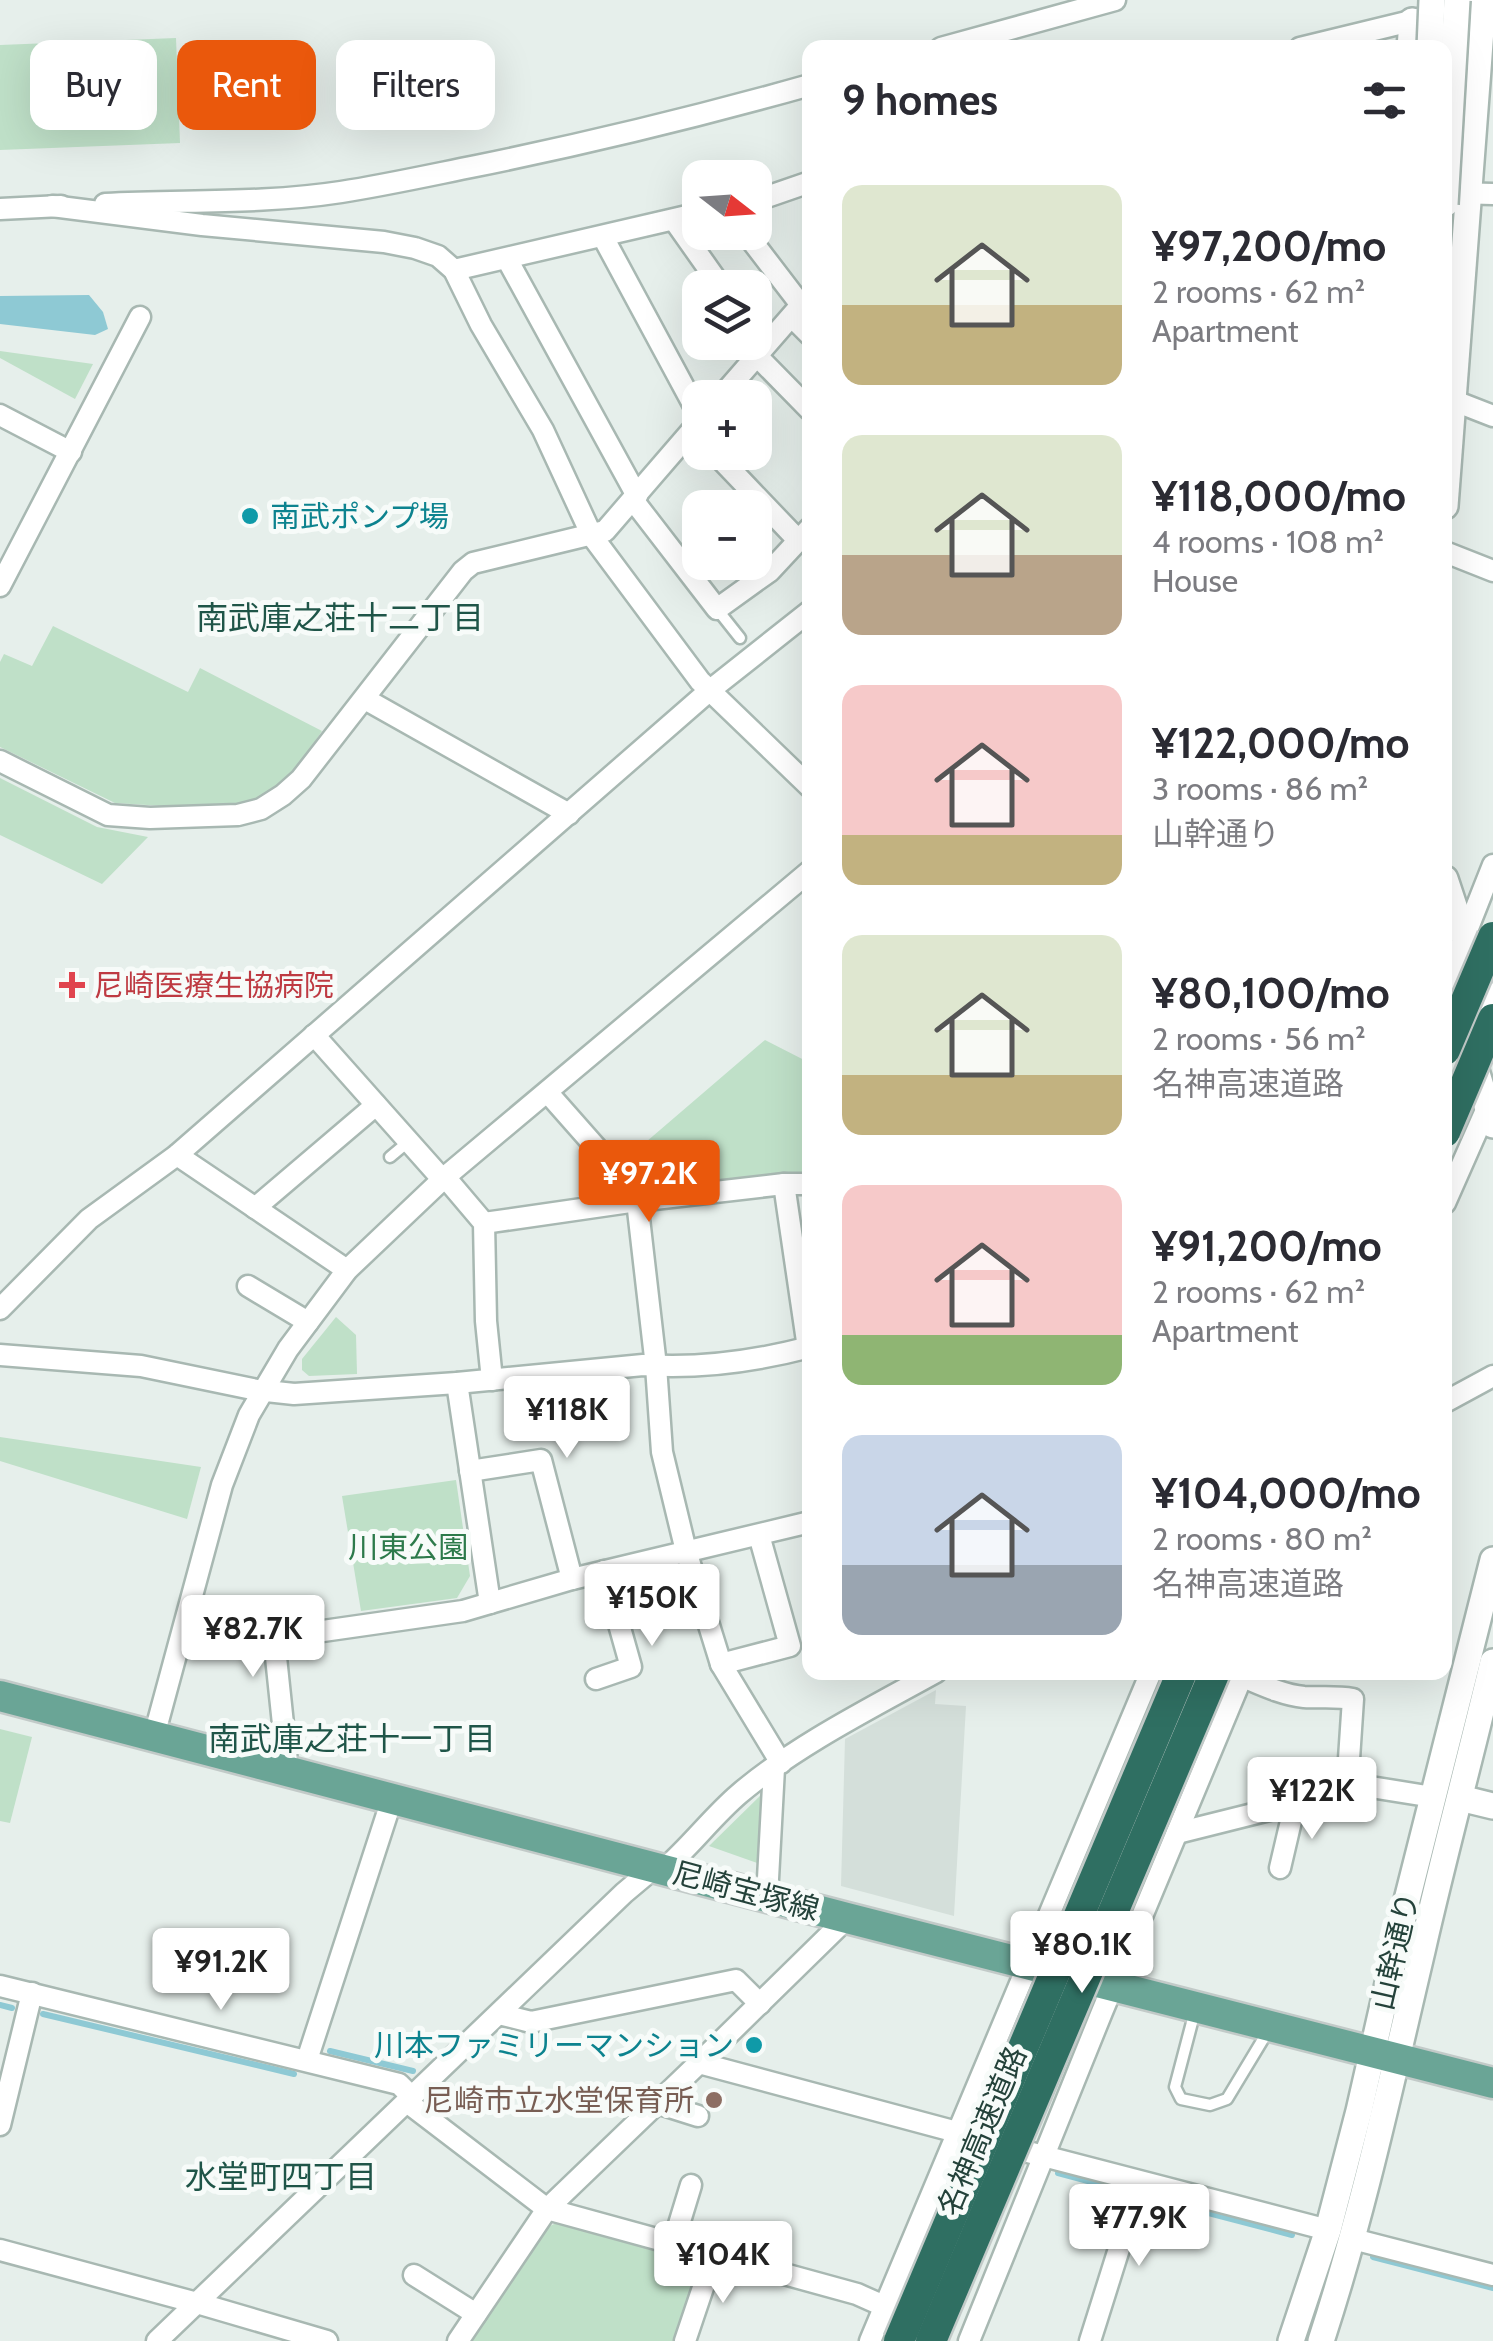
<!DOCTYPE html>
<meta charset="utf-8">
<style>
:root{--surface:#fff;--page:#f7f7f7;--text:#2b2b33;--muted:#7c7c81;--accent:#ea580c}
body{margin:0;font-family:Cabin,"Noto Sans JP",sans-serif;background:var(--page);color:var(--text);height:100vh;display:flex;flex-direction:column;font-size:38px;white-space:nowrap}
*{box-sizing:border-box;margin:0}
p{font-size:32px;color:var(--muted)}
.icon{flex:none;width:55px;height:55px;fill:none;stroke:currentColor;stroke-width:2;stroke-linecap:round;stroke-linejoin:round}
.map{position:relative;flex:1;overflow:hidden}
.sheet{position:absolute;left:802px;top:40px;width:650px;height:1640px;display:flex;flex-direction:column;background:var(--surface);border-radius:20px;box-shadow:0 10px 40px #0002}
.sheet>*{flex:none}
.top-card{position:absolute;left:30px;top:40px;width:622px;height:90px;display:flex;gap:20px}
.needle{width:65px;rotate:107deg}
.controls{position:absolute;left:682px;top:160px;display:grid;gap:20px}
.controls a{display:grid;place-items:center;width:90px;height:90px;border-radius:20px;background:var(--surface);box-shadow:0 10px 40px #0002;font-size:50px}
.price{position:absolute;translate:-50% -85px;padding:0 22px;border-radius:10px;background:#fff;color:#222;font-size:32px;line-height:65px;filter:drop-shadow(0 2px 5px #0008)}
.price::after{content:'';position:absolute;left:50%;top:60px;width:30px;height:22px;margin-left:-15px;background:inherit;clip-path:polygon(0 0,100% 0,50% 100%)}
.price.active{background:var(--accent);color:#fff}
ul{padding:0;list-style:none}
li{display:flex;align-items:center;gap:30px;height:250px;padding:0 40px}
li span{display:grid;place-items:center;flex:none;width:280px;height:200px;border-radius:20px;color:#555}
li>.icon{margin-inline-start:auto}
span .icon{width:120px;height:120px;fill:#fffc;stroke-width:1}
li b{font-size:42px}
h2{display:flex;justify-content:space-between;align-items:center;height:120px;padding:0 40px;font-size:42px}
.pill{padding:0 35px;border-radius:20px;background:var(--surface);box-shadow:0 10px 40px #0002;font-size:35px;line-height:90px}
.pill.active{background:var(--accent);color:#fff}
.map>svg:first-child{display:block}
.built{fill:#d4dfda}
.green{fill:#bfe0c8}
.water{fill:#8ec9d4}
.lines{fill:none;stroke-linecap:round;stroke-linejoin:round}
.stream{stroke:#8ec9d4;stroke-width:6}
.service-casing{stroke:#a8b8b2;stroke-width:15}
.minor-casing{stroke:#a8b8b2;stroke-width:25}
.tertiary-casing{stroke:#a8b8b2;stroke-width:30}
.primary-casing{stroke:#c2cac8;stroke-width:35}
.service{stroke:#fff;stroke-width:10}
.minor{stroke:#fff;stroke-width:20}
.tertiary{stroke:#fff;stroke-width:25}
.primary{stroke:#6aa596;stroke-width:30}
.tertiary-bridge-casing{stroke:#a8b8b2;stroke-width:30;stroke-linecap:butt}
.motorway-bridge-casing{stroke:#c2cac8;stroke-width:35;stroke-linecap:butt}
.tertiary-bridge{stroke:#fff;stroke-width:25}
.motorway-bridge{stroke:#2f6f62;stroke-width:30}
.culture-dot{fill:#0f9aa8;stroke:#f7fbf9;stroke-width:4}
.health-dot{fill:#e0444e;stroke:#f7fbf9;stroke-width:4}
.education-dot{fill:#8d6e63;stroke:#f7fbf9;stroke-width:4}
.labels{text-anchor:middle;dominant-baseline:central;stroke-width:10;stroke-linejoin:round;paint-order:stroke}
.culture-label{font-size:30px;fill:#0d838f;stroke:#f7fbf9;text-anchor:start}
.health-label{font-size:30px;fill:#be3a42;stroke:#f7fbf9;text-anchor:start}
.park-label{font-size:30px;fill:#2d7a4b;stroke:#f7fbf9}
.street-label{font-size:30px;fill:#24423a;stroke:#f7fbf9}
.education-label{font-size:30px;fill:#785e54;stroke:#f7fbf9;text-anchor:end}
.neighbourhood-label{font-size:32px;fill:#1f5548;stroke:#f7fbf9}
</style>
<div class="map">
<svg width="1493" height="2341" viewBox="0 0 1493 2341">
<rect width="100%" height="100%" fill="#e6efeb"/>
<path class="built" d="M936,1690L935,1704L966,1706L954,1916L841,1886L845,1739Z"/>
<g class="green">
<path d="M176,38L180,143L0,150V45Z"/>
<path d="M0,351L93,364L75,399L0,358Z"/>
<path d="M53,626L188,692L200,668L322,731L297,769L278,791L247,804L211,809L115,803L0,747V662L4,654L32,666Z"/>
<path d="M0,778L97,827L148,837L102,884L0,835Z"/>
<path d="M765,1040L810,1063V1173L758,1176L655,1192L641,1184L625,1160Z"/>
<path d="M336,1317L356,1335L357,1374L309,1376L302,1370V1359Z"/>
<path d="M0,1437L201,1467L187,1519L0,1461Z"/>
<path d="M456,1480L470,1576L457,1598L361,1611L342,1496Z"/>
<path d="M0,1729L32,1737L10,1823L0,1821Z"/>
<path d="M769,1787L760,1864L709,1846Z"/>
<path d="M562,2220L695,2260L699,2272L675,2341H468L546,2228Z"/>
</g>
<path class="water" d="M89,295L103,312L108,329L95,335L0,324V296Z"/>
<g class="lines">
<g class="stream">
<path d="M0,2005L12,2008"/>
<path d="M43,2014L294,2074"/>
<path d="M330,2051L413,2071"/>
<path d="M1058,2173L1129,2192"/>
<path d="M1147,2197L1292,2235"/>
<path d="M1373,2257L1493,2288"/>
</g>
<g class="service-casing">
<g id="service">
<path d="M717,609L740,638"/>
<path d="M390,1157L408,1142"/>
<path d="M1195,2011L1175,2087L1181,2099L1210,2105L1227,2099L1268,2031"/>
</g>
</g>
<g class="minor-casing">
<g id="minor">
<path d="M941,48L1115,0"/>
<path d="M1300,48L1493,1"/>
<path d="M1455,193L1493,194"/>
<path d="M755,201L810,182"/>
<path d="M105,204C184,200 263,204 341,192C386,185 431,175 476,166C589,143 700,116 810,85"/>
<path d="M52,206L202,225L384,242L415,248L438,256L454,270L481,325L543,430L592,536L700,681L810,787"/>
<path d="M0,209L61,206"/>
<path d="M674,220L722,288"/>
<path d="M603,237L700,417"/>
<path d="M507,259L637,496"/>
<path d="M454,270L700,213"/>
<path d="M792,317L810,335"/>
<path d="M757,356L810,410"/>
<path d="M720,398L801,305L745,232"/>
<path d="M1452,400L1493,416"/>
<path d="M0,415L71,452"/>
<path d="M714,452L798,540"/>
<path d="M633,500L717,609L770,571L810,528"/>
<path d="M1445,552L1493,571"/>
<path d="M0,586L140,317"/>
<path d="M365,699L569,814"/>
<path d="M0,761L108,815L150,818L238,815L261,809L283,795L301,779L463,571L473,563L605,531L700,421"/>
<path d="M1445,986L1493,865"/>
<path d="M314,1035L443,1180"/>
<path d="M548,1093L608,1161L637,1201L656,1366L662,1452L686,1551L721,1664L781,1763"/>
<path d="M177,1155L347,1270"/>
<path d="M445,1177L484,1223L486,1321L492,1380"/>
<path d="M784,1184L808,1348"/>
<path d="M1445,1203L1490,1101"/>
<path d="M255,1208L376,1105"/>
<path d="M484,1223L637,1201L784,1184H810"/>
<path d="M248,1286L308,1322"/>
<path d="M0,1309L89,1219L177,1155L709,691L810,611"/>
<path d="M0,1355L141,1366L257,1390L294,1394L457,1383L643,1365C699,1369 756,1361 810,1347"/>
<path d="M457,1383L490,1603"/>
<path d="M1445,1402L1493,1376"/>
<path d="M470,1471L541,1460L572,1579"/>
<path d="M188,1613L274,1638L288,1772"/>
<path d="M274,1638L463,1611L572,1579L810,1522"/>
<path d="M721,1664L790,1646L759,1535"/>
<path d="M1243,1677C1262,1685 1283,1695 1304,1697C1321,1698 1336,1696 1353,1699L1347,1789"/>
<path d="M596,1679L631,1667L604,1571"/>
<path d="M154,1736L222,1485L249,1415L288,1349L347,1270L445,1177L810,871"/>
<path d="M1177,1833L1321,1797L1358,1785L1433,1797"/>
<path d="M1280,1868L1295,1804"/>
<path d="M663,1870C691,1846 712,1817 739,1794C795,1746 871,1708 936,1672"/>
<path d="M767,1897L774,1768"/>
<path d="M0,1986L399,2084L412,2097"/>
<path d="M499,2014L531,2022L736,1980L760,2004"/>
<path d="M307,2060L392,1799"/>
<path d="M699,2063L968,2135"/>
<path d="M407,2102L547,2209L857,2294L893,2310"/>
<path d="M657,2103L698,2116"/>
<path d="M0,2125L32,1993"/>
<path d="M1001,2145L1328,2230"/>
<path d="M1353,2239L1493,2275"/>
<path d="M673,2244L691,2185"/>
<path d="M0,2250L197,2303L327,2341"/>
<path d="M414,2275L476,2314"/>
<path d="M157,2341L624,1893L655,1867"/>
<path d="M458,2341L547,2209L699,2063L847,1918"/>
<path d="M685,2341L714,2255"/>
<path d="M870,2341L1151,1672"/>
<path d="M969,2341L1102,2012L1244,1672"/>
<path d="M1090,2341L1140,2182"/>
</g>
</g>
<g class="tertiary-casing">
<g id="tertiary">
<path d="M1410,48L1412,21"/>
<path d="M1445,506L1483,3"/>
<path d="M1445,879L1493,1024"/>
<path d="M1445,970L1493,1125"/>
<path d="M1460,1798L1493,1806"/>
<path d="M1291,2341L1328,2230L1359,2111L1407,1900L1493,1560"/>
<path d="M1321,2341C1363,2213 1391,2082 1422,1951C1444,1854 1470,1759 1493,1662"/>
</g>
</g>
<g class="primary-casing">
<path id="primary" d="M0,1696L847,1918L1493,2083"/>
</g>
<use href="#service" class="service"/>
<use href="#minor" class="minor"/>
<use href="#tertiary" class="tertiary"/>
<use href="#primary" class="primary"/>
<g class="tertiary-bridge-casing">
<g id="tertiary-bridge">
<path d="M1430,48L1432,0"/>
<path d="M1445,204L1457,0"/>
</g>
</g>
<g class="motorway-bridge-casing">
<g id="motorway-bridge">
<path d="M1445,1050L1493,937"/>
<path d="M1445,1132L1493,1019"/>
<path d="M899,2341L1182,1672"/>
<path d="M931,2341L1215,1672"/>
</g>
</g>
<use href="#tertiary-bridge" class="tertiary-bridge"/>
<use href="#motorway-bridge" class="motorway-bridge"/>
</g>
<g class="culture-dot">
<circle cx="250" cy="516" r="10"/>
<circle cx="754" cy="2045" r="10"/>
</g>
<path class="health-dot" d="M67 970h10v10h10v10h-10v10h-10v-10h-10v-10h10z"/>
<circle class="education-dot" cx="714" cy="2100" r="10"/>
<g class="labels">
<g class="culture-label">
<text x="270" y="516">南武ポンプ場</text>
<text x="734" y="2045" text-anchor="end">川本ファミリーマンション</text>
</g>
<g class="health-label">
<text x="94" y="985">尼崎医療生協病院</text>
</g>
<g class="park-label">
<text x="408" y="1547">川東公園</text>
</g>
<g class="street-label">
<text transform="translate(746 1891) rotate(15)">尼崎宝塚線</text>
<text transform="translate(1395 1951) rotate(-77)">山幹通り</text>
<text transform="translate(982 2131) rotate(-67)">名神高速道路</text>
</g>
<g class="education-label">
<text x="694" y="2100">尼崎市立水堂保育所</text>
</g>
<g class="neighbourhood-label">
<text x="340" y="617">南武庫之荘十二丁目</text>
<text x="352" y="1738">南武庫之荘十一丁目</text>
<text x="281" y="2176">水堂町四丁目</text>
</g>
</g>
</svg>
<div class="controls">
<a><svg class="needle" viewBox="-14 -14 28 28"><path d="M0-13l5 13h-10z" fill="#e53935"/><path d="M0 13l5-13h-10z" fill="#7c7c81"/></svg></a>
<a><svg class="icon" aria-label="layers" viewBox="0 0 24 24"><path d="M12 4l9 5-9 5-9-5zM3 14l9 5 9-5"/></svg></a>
<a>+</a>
<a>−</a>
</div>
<b class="price active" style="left:649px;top:1225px">¥97.2K</b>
<b class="price" style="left:567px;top:1461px">¥118K</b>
<b class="price" style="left:652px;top:1649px">¥150K</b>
<b class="price" style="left:253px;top:1680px">¥82.7K</b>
<b class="price" style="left:1312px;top:1842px">¥122K</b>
<b class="price" style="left:1082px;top:1996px">¥80.1K</b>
<b class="price" style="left:221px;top:2013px">¥91.2K</b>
<b class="price" style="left:1139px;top:2269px">¥77.9K</b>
<b class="price" style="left:723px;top:2306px">¥104K</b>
<div class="top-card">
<a class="pill">Buy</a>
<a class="pill active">Rent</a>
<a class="pill">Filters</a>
</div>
<section class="sheet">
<h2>9 homes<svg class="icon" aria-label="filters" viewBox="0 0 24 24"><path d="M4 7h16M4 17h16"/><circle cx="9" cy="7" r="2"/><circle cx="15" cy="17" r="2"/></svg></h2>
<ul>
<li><span style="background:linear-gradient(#dfe7d0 60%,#c2b280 0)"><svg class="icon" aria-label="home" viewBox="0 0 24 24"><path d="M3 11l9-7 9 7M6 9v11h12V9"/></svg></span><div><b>¥97,200/mo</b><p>2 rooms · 62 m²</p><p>Apartment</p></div></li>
<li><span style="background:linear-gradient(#dfe7d0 60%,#b9a48a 0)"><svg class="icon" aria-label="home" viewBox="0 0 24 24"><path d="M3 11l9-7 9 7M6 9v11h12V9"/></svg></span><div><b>¥118,000/mo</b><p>4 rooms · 108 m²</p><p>House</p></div></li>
<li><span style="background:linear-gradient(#f6c9c9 75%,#c2b280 0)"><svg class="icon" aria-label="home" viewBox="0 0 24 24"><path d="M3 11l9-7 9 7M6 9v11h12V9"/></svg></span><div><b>¥122,000/mo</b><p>3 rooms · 86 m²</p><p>山幹通り</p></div></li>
<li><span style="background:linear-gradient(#dfe7d0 70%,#c2b280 0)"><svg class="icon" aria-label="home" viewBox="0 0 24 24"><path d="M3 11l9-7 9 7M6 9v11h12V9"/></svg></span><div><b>¥80,100/mo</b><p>2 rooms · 56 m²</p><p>名神高速道路</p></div></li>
<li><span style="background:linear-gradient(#f6c9c9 75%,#8fb573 0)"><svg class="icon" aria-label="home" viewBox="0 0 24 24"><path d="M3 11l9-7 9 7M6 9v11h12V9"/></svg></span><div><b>¥91,200/mo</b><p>2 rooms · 62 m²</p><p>Apartment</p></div></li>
<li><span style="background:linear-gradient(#c9d6e8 65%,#9aa5b1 0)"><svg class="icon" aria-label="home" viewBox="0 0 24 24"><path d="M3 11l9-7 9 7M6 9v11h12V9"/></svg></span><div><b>¥104,000/mo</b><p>2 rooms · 80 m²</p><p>名神高速道路</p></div></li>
</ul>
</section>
</div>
